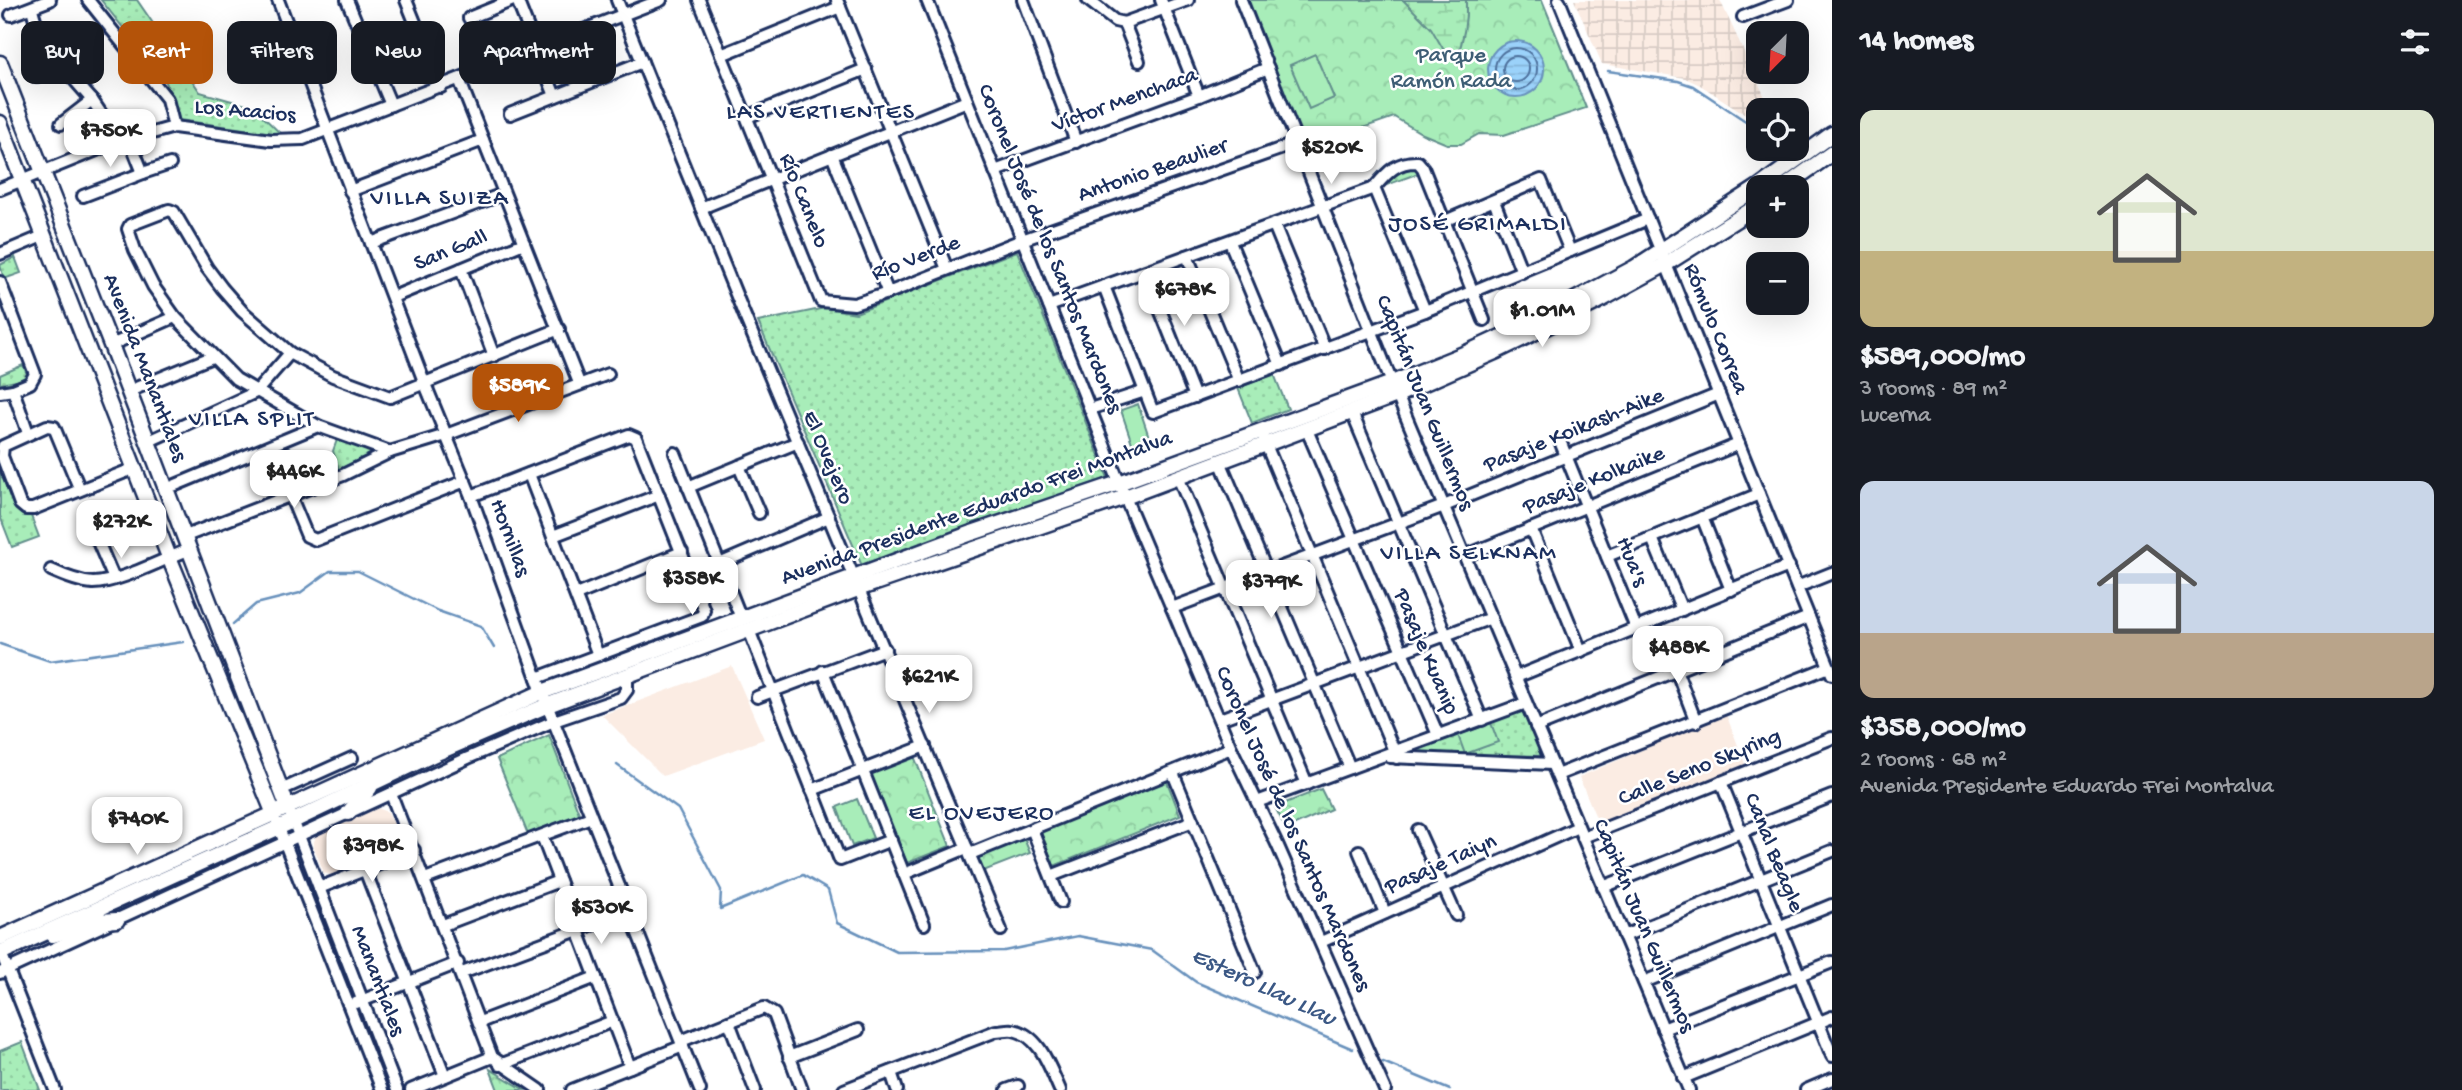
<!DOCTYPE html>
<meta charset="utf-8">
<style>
:root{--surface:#171b24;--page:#20242c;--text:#f1f3f6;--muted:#9ea1a6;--accent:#b45309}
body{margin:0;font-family:"Gochi Hand",sans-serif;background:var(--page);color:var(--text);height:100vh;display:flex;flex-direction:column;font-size:26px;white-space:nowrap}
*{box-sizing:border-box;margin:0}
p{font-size:23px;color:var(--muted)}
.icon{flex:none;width:38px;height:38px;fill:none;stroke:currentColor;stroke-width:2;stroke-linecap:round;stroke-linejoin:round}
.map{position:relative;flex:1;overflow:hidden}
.sheet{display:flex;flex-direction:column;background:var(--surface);width:630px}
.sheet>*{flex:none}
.banner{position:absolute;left:21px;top:21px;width:665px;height:63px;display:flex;gap:14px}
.needle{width:46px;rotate:204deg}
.controls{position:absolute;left:1746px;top:21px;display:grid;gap:14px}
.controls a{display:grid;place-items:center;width:63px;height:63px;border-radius:14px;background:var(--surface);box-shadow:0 7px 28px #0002;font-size:35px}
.price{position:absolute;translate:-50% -60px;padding:0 16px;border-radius:14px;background:#fff;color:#222;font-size:23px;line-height:46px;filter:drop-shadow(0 2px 4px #0008)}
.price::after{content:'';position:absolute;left:50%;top:42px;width:21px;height:16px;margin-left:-10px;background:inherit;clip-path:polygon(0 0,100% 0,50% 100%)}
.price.current{background:var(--accent);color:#fff}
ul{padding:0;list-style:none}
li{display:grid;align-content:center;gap:14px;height:371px;padding:0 28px}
li span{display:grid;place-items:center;height:217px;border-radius:14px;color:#555}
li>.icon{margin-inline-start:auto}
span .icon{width:126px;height:126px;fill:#fffc;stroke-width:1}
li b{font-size:30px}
h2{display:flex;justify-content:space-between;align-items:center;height:84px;padding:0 28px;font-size:30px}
.chip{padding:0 24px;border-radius:14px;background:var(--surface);box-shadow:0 7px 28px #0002;font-size:24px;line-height:63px}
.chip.current{background:var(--accent);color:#fff}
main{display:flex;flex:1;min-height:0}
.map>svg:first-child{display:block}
.built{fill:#fbece3}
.industrial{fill:url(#industrial-grid)}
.grass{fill:url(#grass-dots);stroke:#628e8c;stroke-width:2}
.forest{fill:url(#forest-crowns);stroke:#628e8c;stroke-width:2}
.wetland{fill:url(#wetland-marsh);stroke:#628e8c;stroke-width:2}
.pitch{fill:#a8edb9;stroke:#628e8c;stroke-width:2}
.water{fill:url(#water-rules);stroke:#6891bc;stroke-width:2}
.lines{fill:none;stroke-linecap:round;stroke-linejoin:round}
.shore{stroke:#4e709c;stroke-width:2}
.stream{stroke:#6891bc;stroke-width:2.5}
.minor-casing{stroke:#1b2f5e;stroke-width:16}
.major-casing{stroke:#1b2f5e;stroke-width:19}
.minor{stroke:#fff;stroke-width:10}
.major{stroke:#fff;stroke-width:14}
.labels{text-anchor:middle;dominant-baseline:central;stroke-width:5;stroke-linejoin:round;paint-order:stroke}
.park-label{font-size:23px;fill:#3e5e75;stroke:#fff}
.street-label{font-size:23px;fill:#1b2f5e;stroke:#fff}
.neighbourhood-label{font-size:24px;letter-spacing:2px;fill:#1b2f5e;stroke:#fff}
.water-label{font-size:24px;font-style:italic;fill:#3b5885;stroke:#fff}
</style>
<main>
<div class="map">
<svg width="1832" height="1090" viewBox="0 0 1832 1090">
<defs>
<pattern id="industrial-grid" width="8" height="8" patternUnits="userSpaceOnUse" patternTransform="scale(1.75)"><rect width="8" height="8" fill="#fbece3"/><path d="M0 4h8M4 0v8" fill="none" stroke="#d7cbc5"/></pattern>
<pattern id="grass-dots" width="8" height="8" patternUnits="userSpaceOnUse" patternTransform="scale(1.75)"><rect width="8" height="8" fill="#a8edb9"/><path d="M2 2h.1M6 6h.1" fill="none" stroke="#90cca1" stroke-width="1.8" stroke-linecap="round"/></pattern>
<pattern id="forest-crowns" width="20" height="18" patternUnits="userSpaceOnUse" patternTransform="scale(1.75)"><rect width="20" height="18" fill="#a8edb9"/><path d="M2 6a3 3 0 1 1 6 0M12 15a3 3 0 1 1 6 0" fill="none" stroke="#90cca1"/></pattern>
<pattern id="wetland-marsh" width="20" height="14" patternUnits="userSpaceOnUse" patternTransform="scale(1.75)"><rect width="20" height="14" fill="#a8edb9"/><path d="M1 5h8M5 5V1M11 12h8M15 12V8" fill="none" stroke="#90cca1"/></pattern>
<pattern id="water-rules" width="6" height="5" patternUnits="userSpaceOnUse" patternTransform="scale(1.75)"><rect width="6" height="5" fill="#9bd2fa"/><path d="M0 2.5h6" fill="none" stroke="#85b5d9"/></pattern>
</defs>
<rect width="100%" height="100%" fill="#fff"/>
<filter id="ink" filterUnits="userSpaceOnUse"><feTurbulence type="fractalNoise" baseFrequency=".0143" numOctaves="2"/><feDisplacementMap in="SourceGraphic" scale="14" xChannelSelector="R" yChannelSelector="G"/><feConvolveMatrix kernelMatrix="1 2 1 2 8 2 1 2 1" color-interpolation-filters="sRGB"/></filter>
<g filter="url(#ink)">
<g class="built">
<path d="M732,666L764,739L663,776L602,715Z"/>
<path d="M1726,714L1747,769L1600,827L1579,777Z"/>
<path d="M377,808L388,812L402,841L399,848L331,875L324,873L313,845L316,836Z"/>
</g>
<path class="industrial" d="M1574,0H1720L1771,110H1759V123L1700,85L1685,78L1602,64Z"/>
<g class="grass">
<path d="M101,0H137L200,92L253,107L281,134L179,120L166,82Z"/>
<path d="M1413,165L1419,173L1381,187L1392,173Z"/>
<path d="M1017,251L1108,478L862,566L758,322L825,308L856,313Z"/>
<path d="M15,257L21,273L4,279L0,265Z"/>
<path d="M23,365L27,374L22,380L0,384V375Z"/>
<path d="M1274,374L1288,409L1252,423L1238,388Z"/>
<path d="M338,437L376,451L377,456L339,470L333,451Z"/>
<path d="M0,467C7,485 10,512 31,516L39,537L12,547L0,516Z"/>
<path d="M1528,705L1548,756L1400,754Z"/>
<path d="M22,1042L40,1090H0V1051Z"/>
</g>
<g class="forest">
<path d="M1245,0H1542L1586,108L1504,135L1479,134L1461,144H1447L1423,134L1394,117L1305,148Z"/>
<path d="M549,735L580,816L529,837L497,759Z"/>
<path d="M914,756L950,846L907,863L870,773Z"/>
<path d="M1166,779L1180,815L1054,866L1040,830Z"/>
<path d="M1321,789L1331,809L1286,829L1275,807Z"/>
<path d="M1023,836L1030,853L981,872L975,856Z"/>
<path d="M490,1069L525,1090H498Z"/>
</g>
<path class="wetland" d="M1403,0H1466C1467,21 1464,40 1456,59H1449L1431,28Z"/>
<g class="pitch">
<path d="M1315,54L1334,98L1309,109L1290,65Z"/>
<path d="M1138,404L1150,440L1133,446L1121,410Z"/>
<path d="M1491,723L1498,742L1465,754L1458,735Z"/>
<path d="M857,799L873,838L852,846L837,807Z"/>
</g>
<circle class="water" cx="1516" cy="69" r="28"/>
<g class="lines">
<g class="shore">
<circle cx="1516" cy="69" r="21"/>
<circle cx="1516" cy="69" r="13"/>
</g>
<g class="stream">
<path d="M1608,71L1678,81L1693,86L1759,130"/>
<path d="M233,624L256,604L300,593L330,571H358L438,611L481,626L494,648"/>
<path d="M0,644L50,661L183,642"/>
<path d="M617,765L678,809L721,890L720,909L803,875L828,890L837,923L897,952L1004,951L1078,936L1152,950L1196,982L1353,1049"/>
<path d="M1383,1062L1450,1090"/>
</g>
<g class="minor-casing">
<g id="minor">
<path d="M88,0L167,99L174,127"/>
<path d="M278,0L425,384L471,496L542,692L700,1090"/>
<path d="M347,0L391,105"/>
<path d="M406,0L441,87"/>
<path d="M517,0L555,96"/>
<path d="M617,0L744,314L1001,930"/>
<path d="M699,0L821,301L854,304L888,293L1022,240L1297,143"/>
<path d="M837,0L947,269"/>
<path d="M927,0L1125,497L1231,748L1277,844L1385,1090"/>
<path d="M1023,0L1076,142"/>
<path d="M1088,0L1115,21L1124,23"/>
<path d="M1161,0L1199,96"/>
<path d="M1241,0L1392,383L1689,1090"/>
<path d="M1559,0L1832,674"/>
<path d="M32,9L38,30L57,60L92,100L102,115L109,145"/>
<path d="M11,15L50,0"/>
<path d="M1743,17L1788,0"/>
<path d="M469,18L513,0"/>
<path d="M1124,23L1188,0"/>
<path d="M1124,23L1139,61"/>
<path d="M721,55L840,7"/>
<path d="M37,77L57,60"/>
<path d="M459,79L579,383"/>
<path d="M510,114L642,62"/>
<path d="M747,117L866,69"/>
<path d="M61,124L92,100"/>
<path d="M832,155L888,293"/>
<path d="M995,171L1199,96L1268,68"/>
<path d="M143,173L170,164"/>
<path d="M1374,188L1425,311"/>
<path d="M0,189L109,145L174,127L271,140L303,139L661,0"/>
<path d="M350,191L483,140"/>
<path d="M83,196L143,173L129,138"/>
<path d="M1494,201L1522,272"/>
<path d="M701,208L967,101"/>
<path d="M1445,221L1541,180L1570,251"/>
<path d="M1274,225L1325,349"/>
<path d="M1230,242L1281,365"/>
<path d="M371,243L503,194"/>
<path d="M0,254L45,235"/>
<path d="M1187,256L1239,381"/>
<path d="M461,269L494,356"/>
<path d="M1145,272L1195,397"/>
<path d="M0,282L35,374L30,383L13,390L0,392"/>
<path d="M1104,286L1153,412L1425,311L1648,219"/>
<path d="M393,297L524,243"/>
<path d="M1049,306L1374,188C1387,173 1396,161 1418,162L1423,168L1484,320"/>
<path d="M559,329L390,397L333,376L290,353L242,311L222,288L207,268L174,212L169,210L130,225L128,229L135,250L153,286L175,317L236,379L318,426L390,452L446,435L608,374"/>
<path d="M111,345L175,317"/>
<path d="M13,390L28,433"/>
<path d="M129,391L212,357"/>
<path d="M1090,409L1145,391"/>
<path d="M1352,413L1482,720"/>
<path d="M1307,430L1438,735"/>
<path d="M1264,440L1397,758"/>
<path d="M1560,441L1636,628L1657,638L1667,646L1696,722"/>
<path d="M147,442L256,392L290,353"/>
<path d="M675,453L741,618"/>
<path d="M1220,461L1350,768"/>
<path d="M739,466L759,513"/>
<path d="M529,474L598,655"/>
<path d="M1178,477L1307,784"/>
<path d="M688,487L798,442"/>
<path d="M166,489L318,426"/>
<path d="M80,490L54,427L47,426L3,446L2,456L20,504L26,509H33L135,468"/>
<path d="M290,495L307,536L316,540L465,481"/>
<path d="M471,496L629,435L636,438L704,610L702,616L537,678"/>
<path d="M1702,517L1731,590"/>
<path d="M88,527L96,537L114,579"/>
<path d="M1531,529L1581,651"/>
<path d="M553,536L659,495"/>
<path d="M183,537L343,475L390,452"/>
<path d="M1652,538L1682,610"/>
<path d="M1465,556L1739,444"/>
<path d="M1607,556L1759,494"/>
<path d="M719,564L829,517"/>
<path d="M51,570C64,576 78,582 93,583C118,583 164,559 188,550"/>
<path d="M1797,587L1832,573"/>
<path d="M576,595L682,552"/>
<path d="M1172,608L1444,506L1719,394"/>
<path d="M749,630L840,860L891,840"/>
<path d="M823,671L924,924"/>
<path d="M1516,677L1789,566"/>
<path d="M757,697L885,649"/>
<path d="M1220,719L1491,618"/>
<path d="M1536,727L1809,617"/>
<path d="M1390,757L1552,764"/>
<path d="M1173,773L1255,972"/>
<path d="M1557,775L1829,667"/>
<path d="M1721,782L1832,1056"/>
<path d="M281,790L352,758"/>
<path d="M812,790L925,746"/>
<path d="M391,794L492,1057L540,1090"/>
<path d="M1257,802L1526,703"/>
<path d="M291,815L397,1090"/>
<path d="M277,823L382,1090"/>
<path d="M1032,829L1061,902"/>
<path d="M1418,830L1456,915"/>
<path d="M542,836L630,1067"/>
<path d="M1583,837L1832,738"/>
<path d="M1359,851L1385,913"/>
<path d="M970,854L1231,748"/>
<path d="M365,870L445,1076"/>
<path d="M904,874L967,848"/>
<path d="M1051,876L1193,821"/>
<path d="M425,879L591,817"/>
<path d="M1603,887L1832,796"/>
<path d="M319,888L414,850"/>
<path d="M443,925L559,881"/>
<path d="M1624,936L1832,851"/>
<path d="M1321,942L1578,827"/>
<path d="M0,950L55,1090"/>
<path d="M0,973L468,758L554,721L621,698L627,690V676"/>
<path d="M462,973L629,911"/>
<path d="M1644,982L1832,905"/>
<path d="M356,1003L458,963"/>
<path d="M480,1022L596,977"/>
<path d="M729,1022L755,1090"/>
<path d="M1663,1029L1832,962"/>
<path d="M681,1041L764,1008L774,1014L802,1090"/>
<path d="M789,1057L858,1030"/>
<path d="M500,1065L613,1021"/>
<path d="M891,1072L897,1090"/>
<path d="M1683,1078L1832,1017"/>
<path d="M411,1090L492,1057"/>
<path d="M572,1090L683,1046"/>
<path d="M844,1090L996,1031C1001,1031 1008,1029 1013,1030C1040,1035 1050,1068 1060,1090"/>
<path d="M1007,1090L1018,1086"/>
<path d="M1806,1090L1832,1079"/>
</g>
</g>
<g class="major-casing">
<g id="major">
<path d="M0,63L111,345L288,808"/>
<path d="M0,123L169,557L274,814"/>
<path d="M1784,187L1832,153"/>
<path d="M348,813L370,788"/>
<path d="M53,935L100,921L117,920"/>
<path d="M0,938L542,692L972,533L1119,483L1392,383L1466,353L1537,320L1634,268L1760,186L1832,134"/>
<path d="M0,953L293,821L439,752L548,705L858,589L1125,497L1397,395L1497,351L1595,303L1666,264L1759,205"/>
</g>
</g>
<use href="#minor" class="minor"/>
<use href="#major" class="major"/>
</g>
</g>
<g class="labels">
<g class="park-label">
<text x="1451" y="56">Parque<tspan x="1451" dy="26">Ramón Rada</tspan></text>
</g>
<g class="street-label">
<text transform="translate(1125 101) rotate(-20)">Víctor Menchaca</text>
<text transform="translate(245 112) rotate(5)">Los Acacios</text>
<text transform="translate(1153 171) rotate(-19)">Antonio Beaulier</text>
<text transform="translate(803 201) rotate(68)">Río Canelo</text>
<text transform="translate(1049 249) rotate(68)">Coronel José de los Santos Mardones</text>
<text transform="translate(451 251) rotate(-22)">San Gall</text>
<text transform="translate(916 259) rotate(-21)">Río Verde</text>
<text transform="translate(1715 329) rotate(68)">Rómulo Correa</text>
<text transform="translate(144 368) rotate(69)">Avenida Manantiales</text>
<text transform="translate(1424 403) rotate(68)">Capitán Juan Guillermos</text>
<text transform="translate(1574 431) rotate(-22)">Pasaje Koikash-Aike</text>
<text transform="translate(827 458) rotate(67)">El Ovejero</text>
<text transform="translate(1594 481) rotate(-22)">Pasaje Kolkaike</text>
<text transform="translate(977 509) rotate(-20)">Avenida Presidente Eduardo Frei Montalva</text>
<text transform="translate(509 538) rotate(70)">Hornillas</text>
<text transform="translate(1631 562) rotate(68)">Hua's</text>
<text transform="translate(1425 652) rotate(67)">Pasaje Kuanip</text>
<text transform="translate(1700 768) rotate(-22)">Calle Seno Skyring</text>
<text transform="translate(1292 829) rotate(66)">Coronel José de los Santos Mardones</text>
<text transform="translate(1773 853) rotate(68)">Canal Beagle</text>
<text transform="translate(1441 865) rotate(-24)">Pasaje Taiyn</text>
<text transform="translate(1643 926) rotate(67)">Capitán Juan Guillermos</text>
<text transform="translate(377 981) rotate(69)">Manantiales</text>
</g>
<g class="neighbourhood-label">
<text x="821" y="113">LAS VERTIENTES</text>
<text x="440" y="199">VILLA SUIZA</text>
<text x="1478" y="225">JOSÉ GRIMALDI</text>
<text x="252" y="420">VILLA SPLIT</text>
<text x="1469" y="554">VILLA SELKNAM</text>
<text x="982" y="814">EL OVEJERO</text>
</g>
<g class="water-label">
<text transform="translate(1263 988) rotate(25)">Estero Llau Llau</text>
</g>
</g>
</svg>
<div class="controls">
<a><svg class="needle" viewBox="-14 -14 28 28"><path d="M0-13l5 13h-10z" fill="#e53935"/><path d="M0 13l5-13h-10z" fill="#9ea1a6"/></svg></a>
<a><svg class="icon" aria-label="locate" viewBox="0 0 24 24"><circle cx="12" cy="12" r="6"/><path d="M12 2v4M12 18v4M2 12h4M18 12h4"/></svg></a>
<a>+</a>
<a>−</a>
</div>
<b class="price" style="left:110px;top:169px">$750K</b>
<b class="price" style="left:1331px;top:186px">$520K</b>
<b class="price" style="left:1184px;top:328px">$678K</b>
<b class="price" style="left:1542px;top:349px">$1.01M</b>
<b class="price current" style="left:518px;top:424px">$589K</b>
<b class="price" style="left:294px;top:510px">$446K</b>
<b class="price" style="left:121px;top:560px">$272K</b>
<b class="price" style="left:692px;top:617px">$358K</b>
<b class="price" style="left:1271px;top:620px">$379K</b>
<b class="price" style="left:1678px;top:686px">$488K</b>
<b class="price" style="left:929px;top:715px">$621K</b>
<b class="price" style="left:137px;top:857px">$740K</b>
<b class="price" style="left:372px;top:884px">$398K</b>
<b class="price" style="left:601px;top:946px">$530K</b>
<div class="banner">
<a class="chip">Buy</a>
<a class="chip current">Rent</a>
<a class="chip">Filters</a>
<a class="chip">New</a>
<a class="chip">Apartment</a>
</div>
</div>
<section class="sheet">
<h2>14 homes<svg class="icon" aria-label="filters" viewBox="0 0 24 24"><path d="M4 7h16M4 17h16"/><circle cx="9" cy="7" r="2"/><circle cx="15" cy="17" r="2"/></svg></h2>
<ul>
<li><span style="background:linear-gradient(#dfe7d0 65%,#c2b280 0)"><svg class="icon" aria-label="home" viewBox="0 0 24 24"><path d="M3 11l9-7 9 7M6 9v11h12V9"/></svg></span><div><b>$589,000/mo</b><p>3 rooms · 89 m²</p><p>Lucerna</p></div></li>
<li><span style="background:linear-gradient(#c9d6e8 70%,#b9a48a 0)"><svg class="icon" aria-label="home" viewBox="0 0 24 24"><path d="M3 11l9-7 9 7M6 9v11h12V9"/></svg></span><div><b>$358,000/mo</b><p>2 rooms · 68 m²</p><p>Avenida Presidente Eduardo Frei Montalva</p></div></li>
</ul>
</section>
</main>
